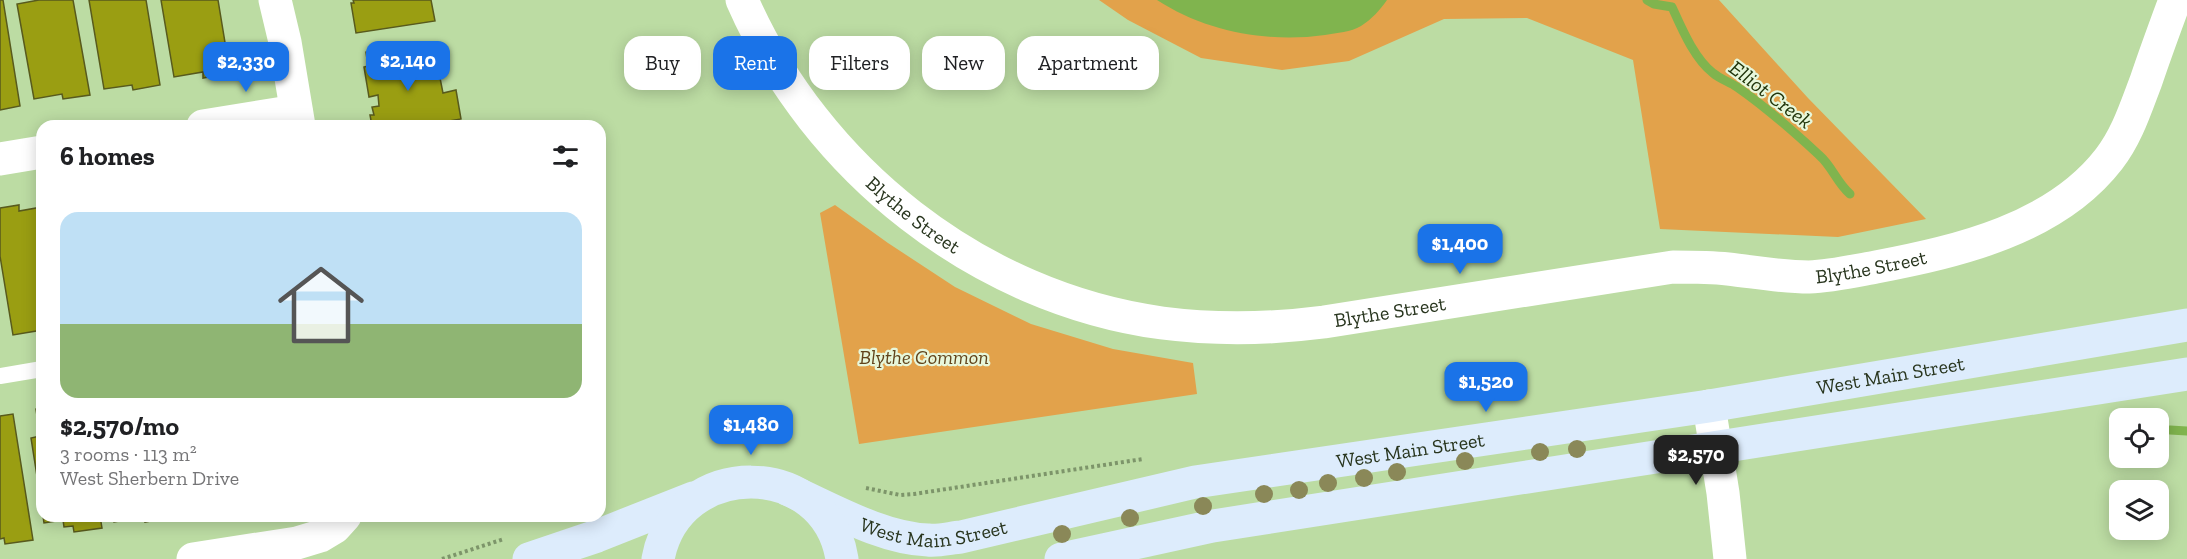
<!DOCTYPE html>
<meta charset="utf-8">
<style>
:root{--surface:#fff;--page:#f2f2f2;--text:#202124;--muted:#757577;--line:#e0e0e0;--accent:#1a73e8}
body{margin:0;font-family:"Zilla Slab",serif;background:var(--page);color:var(--text);height:100vh;display:flex;flex-direction:column;font-size:22px;white-space:nowrap}
*{box-sizing:border-box;margin:0}
p{font-size:20px;color:var(--muted)}
.icon{flex:none;width:33px;height:33px;fill:none;stroke:currentColor;stroke-width:2;stroke-linecap:round;stroke-linejoin:round}
.map{position:relative;flex:1;overflow:hidden}
.sheet{position:absolute;left:36px;top:120px;width:570px;height:402px;display:flex;flex-direction:column;background:var(--surface);border-radius:18px;box-shadow:0 3px 15px #0003}
.sheet>*{flex:none}
.top-card{position:absolute;left:624px;top:36px;width:570px;height:54px;display:flex;gap:12px}
.buttons{position:absolute;left:2109px;top:408px;display:grid;gap:12px}
.buttons a{display:grid;place-items:center;width:60px;height:60px;border-radius:12px;background:var(--surface);box-shadow:0 3px 15px #0003;font-size:30px}
.price{position:absolute;translate:-50% -51px;padding:0 14px;border-radius:12px;background:var(--accent);color:#fff;font-size:20px;line-height:39px;filter:drop-shadow(0 2px 3px #0008)}
.price::after{content:'';position:absolute;left:50%;top:36px;width:18px;height:14px;margin-left:-9px;background:inherit;clip-path:polygon(0 0,100% 0,50% 100%)}
.price.active{background:#222;color:#fff}
ul{padding:0;list-style:none}
li{display:grid;align-content:center;gap:12px;height:318px;padding:0 24px}
li+li{border-top:2px solid var(--line)}
li span{display:grid;place-items:center;height:186px;border-radius:18px;color:#555}
li>.icon{margin-inline-start:auto}
span .icon{width:108px;height:108px;fill:#fffc;stroke-width:1}
li b{font-size:26px}
h2{display:flex;justify-content:space-between;align-items:center;height:72px;padding:0 24px;font-size:26px}
.tag{padding:0 21px;border-radius:18px;background:var(--surface);box-shadow:0 3px 15px #0003;font-size:21px;line-height:54px}
.tag.active{background:var(--accent);color:#fff}
.map>svg:first-child{display:block}
.green{fill:#e2a24b}
.water{fill:#80b44e}
.lines{fill:none;stroke-linecap:round;stroke-linejoin:round}
.stream{stroke:#80b44e;stroke-width:9}
.building{fill:#9a9e12;stroke:#585a1d;stroke-width:1.5}
.path{stroke:#7d956a;stroke-width:4;stroke-dasharray:3 3;stroke-linecap:butt}
.lane{stroke:#fff;stroke-width:16}
.street{stroke:#fff;stroke-width:33}
.secondary{stroke:#ddecfc;stroke-width:33}
.tree{fill:#8a8858}
.labels{text-anchor:middle;dominant-baseline:central;stroke-width:4.5;stroke-linejoin:round;paint-order:stroke}
.street-label{font-size:20px;fill:#28351e;stroke:#e7f7db}
.park-label{font-size:20px;font-style:italic;fill:#61431a;stroke:#e7f7db}
.water-label{font-size:21px;font-style:italic;fill:#21350b;stroke:#e7f7db}
</style>
<div class="map">
<svg width="2187" height="559" viewBox="0 0 2187 559">
<rect width="100%" height="100%" fill="#bcdca3"/>
<g class="green">
<path d="M1099,0H1719L1808,98L1926,219L1838,237L1660,229L1633,60L1527,18L1444,19L1349,61L1282,70L1201,58L1128,20Z"/>
<path d="M835,205L888,243L955,287L1031,324L1113,349L1193,363L1197,394L859,444L820,213Z"/>
</g>
<path class="water" d="M1157,0H1387C1380,10 1372,19 1361,26C1351,32 1337,33 1325,35C1268,43 1206,32 1157,0Z"/>
<g class="lines">
<g class="stream">
<path d="M1647,0L1654,4L1672,7C1682,29 1694,58 1713,73C1720,79 1730,82 1737,87C1766,107 1793,131 1819,155C1832,166 1837,183 1850,194"/>
<path d="M2170,430L2187,431"/>
</g>
</g>
<g class="building">
<path d="M0,0H3L20,106L0,110Z"/>
<path d="M39,0H73L90,95L63,99L62,94L34,99L17,4Z"/>
<path d="M89,0H146L160,85L133,90L132,85L104,89Z"/>
<path d="M161,0H218L230,73L203,78V72L174,77Z"/>
<path d="M353,0H431L435,21L356,33L351,3H354Z"/>
<path d="M397,47L399,61L432,56L436,75L440,78L443,93L456,90L461,119L444,122V126H372L370,115H374L372,107L379,106L378,95L369,97L364,67L368,66L366,52Z"/>
<path d="M19,205V211L42,207V330L13,335L0,256V208Z"/>
<path d="M42,408V508L31,438L40,436L36,409Z"/>
<path d="M13,414L33,540L5,544L4,538L0,539V416Z"/>
<path d="M43,516H100L102,528L74,532L73,526L64,527L63,520L44,523Z"/>
<path d="M113,516H171V517L145,522L144,517L114,522Z"/>
</g>
<g class="lines">
<g class="path">
<path d="M866,488L900,495L914,494L1143,459"/>
<path d="M442,559L504,539"/>
</g>
<path class="lane" d="M0,376L42,369"/>
<g class="street">
<path d="M275,0L285,42L299,126"/>
<path id="s1" d="M742,0C816,169 978,298 1162,323C1216,330 1270,329 1324,322L1673,267C1691,267 1710,267 1728,269C1755,272 1781,277 1809,277C1831,276 1854,271 1876,267C1959,251 2055,229 2109,159C2127,136 2136,107 2146,81C2155,54 2165,27 2175,0"/>
<path d="M203,126L296,111"/>
<path d="M0,159L42,152"/>
<path d="M1709,406L1723,493L1730,559"/>
<path d="M193,559L297,543L320,536L335,527L345,516"/>
</g>
<g class="secondary">
<path id="s2" d="M789,490C832,509 881,538 928,540C939,541 950,538 961,537L1195,482L1709,406L2187,325"/>
<path d="M529,559L597,536L693,498"/>
<path d="M658,559C677,456 826,457 842,559"/>
<path d="M1061,559L1213,526L2187,374"/>
</g>
</g>
<g class="tree">
<circle cx="1577" cy="449" r="9"/>
<circle cx="1540" cy="452" r="9"/>
<circle cx="1465" cy="461" r="9"/>
<circle cx="1397" cy="472" r="9"/>
<circle cx="1364" cy="478" r="9"/>
<circle cx="1328" cy="483" r="9"/>
<circle cx="1299" cy="490" r="9"/>
<circle cx="1264" cy="494" r="9"/>
<circle cx="1203" cy="506" r="9"/>
<circle cx="1130" cy="518" r="9"/>
<circle cx="1062" cy="534" r="9"/>
</g>
<g class="labels">
<g class="street-label">
<text stroke="none"><textPath href="#s1" startOffset="278">Blythe Street</textPath></text>
<text stroke="none"><textPath href="#s1" startOffset="1268">Blythe Street</textPath></text>
<text stroke="none"><textPath href="#s1" startOffset="782">Blythe Street</textPath></text>
<text stroke="none"><textPath href="#s2" startOffset="1126">West Main Street</textPath></text>
<text stroke="none"><textPath href="#s2" startOffset="640">West Main Street</textPath></text>
<text stroke="none"><textPath href="#s2" startOffset="154">West Main Street</textPath></text>
</g>
<g class="park-label">
<text x="924" y="357">Blythe Common</text>
</g>
<g class="water-label">
<text transform="translate(1771 94) rotate(37)">Elliot Creek</text>
</g>
</g>
</svg>
<div class="buttons">
<a><svg class="icon" aria-label="locate" viewBox="0 0 24 24"><circle cx="12" cy="12" r="6"/><path d="M12 2v4M12 18v4M2 12h4M18 12h4"/></svg></a>
<a><svg class="icon" aria-label="layers" viewBox="0 0 24 24"><path d="M12 4l9 5-9 5-9-5zM3 14l9 5 9-5"/></svg></a>
</div>
<b class="price" style="left:408px;top:92px">$2,140</b>
<b class="price" style="left:246px;top:93px">$2,330</b>
<b class="price" style="left:1460px;top:275px">$1,400</b>
<b class="price" style="left:1486px;top:413px">$1,520</b>
<b class="price" style="left:751px;top:456px">$1,480</b>
<b class="price active" style="left:1696px;top:486px">$2,570</b>
<div class="top-card">
<a class="tag">Buy</a>
<a class="tag active">Rent</a>
<a class="tag">Filters</a>
<a class="tag">New</a>
<a class="tag">Apartment</a>
</div>
<section class="sheet">
<h2>6 homes<svg class="icon" aria-label="filters" viewBox="0 0 24 24"><path d="M4 7h16M4 17h16"/><circle cx="9" cy="7" r="2"/><circle cx="15" cy="17" r="2"/></svg></h2>
<ul>
<li><span style="background:linear-gradient(#bfe0f5 60%,#8fb573 0)"><svg class="icon" aria-label="home" viewBox="0 0 24 24"><path d="M3 11l9-7 9 7M6 9v11h12V9"/></svg></span><div><b>$2,570/mo</b><p>3 rooms · 113 m²</p><p>West Sherbern Drive</p></div></li>
</ul>
</section>
</div>
